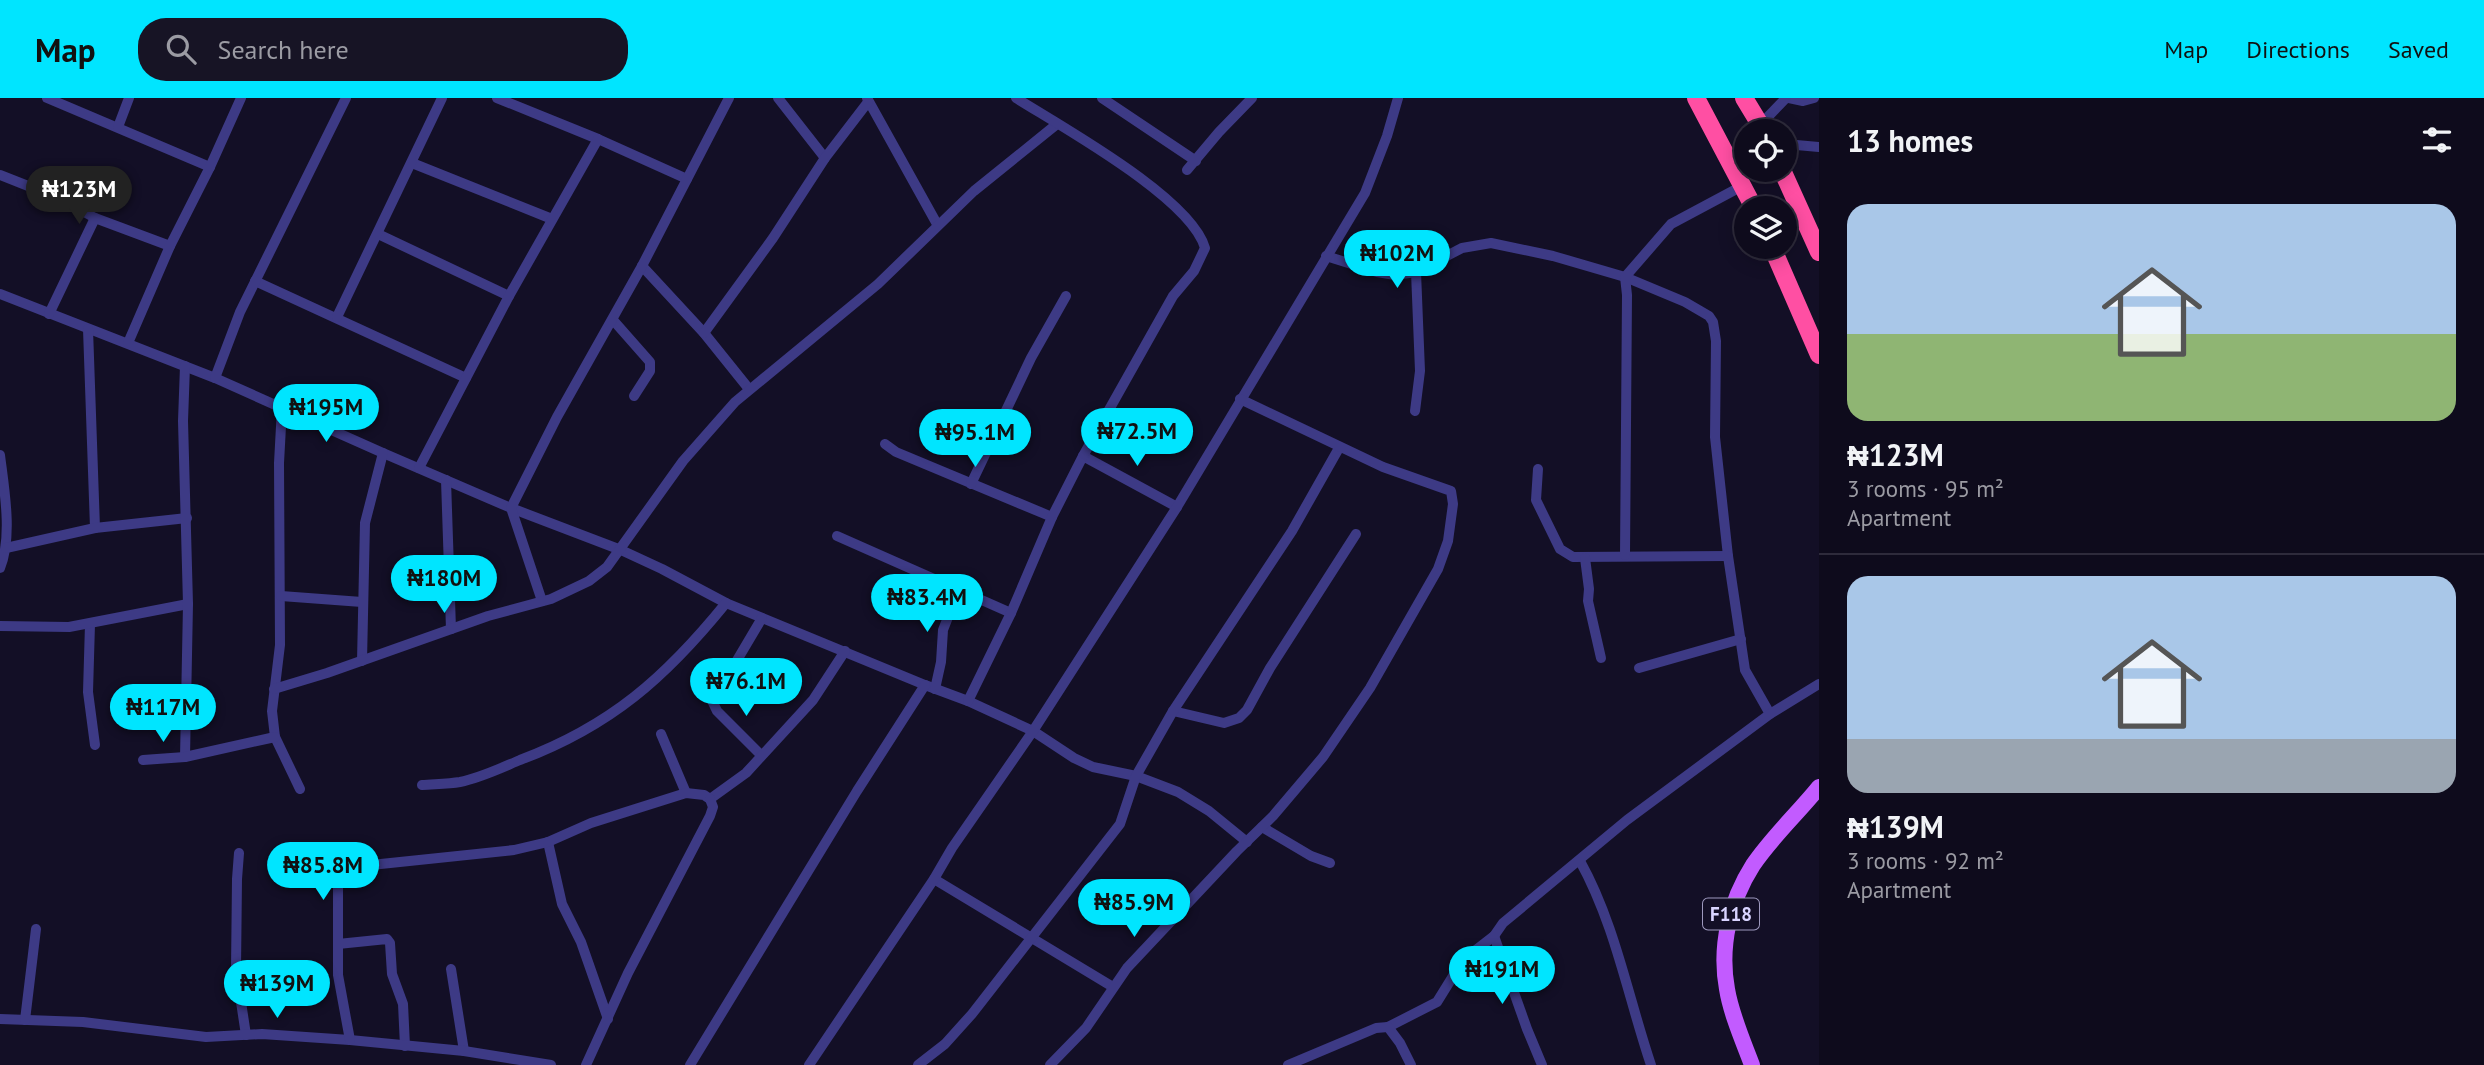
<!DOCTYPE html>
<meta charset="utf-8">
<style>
:root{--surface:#0e0b1c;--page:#171425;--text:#f1f3f6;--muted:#9b9ba3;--line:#2e2b3b;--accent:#00e5ff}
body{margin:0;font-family:"PT Sans",sans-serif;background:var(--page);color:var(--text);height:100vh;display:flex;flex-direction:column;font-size:26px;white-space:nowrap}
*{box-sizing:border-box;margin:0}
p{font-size:23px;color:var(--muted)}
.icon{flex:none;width:38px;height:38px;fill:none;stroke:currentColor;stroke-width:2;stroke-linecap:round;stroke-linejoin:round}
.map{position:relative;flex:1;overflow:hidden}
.details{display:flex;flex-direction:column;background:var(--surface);width:665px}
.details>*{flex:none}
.buttons{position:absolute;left:1734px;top:21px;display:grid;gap:14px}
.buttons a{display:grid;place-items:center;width:63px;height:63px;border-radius:50%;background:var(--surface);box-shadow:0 4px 18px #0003,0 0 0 2px var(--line);font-size:35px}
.price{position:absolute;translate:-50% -60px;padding:0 16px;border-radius:24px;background:var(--accent);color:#111;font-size:23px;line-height:46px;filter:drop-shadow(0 2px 4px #0008)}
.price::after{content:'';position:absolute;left:50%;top:42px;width:21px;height:16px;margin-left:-10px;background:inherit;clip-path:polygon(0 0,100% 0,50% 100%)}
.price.selected{background:#222;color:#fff}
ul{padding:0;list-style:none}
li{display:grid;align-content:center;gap:14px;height:371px;padding:0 28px}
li+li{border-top:2px solid var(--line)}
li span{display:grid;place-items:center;height:217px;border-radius:21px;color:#555}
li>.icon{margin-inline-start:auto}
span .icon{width:126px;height:126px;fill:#fffc;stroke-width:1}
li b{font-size:30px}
h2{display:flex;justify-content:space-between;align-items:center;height:84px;padding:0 28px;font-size:30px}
header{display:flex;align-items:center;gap:42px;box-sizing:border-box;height:98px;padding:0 35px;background:var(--accent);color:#111}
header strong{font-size:33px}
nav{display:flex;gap:38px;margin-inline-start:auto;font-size:24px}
.search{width:490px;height:63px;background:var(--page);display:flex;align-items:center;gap:18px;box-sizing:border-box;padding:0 24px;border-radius:28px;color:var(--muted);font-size:26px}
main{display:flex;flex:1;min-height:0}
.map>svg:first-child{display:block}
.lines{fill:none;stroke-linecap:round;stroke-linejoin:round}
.minor{stroke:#3d3a85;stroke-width:10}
.primary{stroke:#c25bff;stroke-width:16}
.motorway{stroke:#ff4fa3;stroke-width:18}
.labels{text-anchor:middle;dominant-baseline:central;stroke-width:5;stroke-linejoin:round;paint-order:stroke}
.shield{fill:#130f26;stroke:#9e99be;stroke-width:2}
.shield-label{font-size:19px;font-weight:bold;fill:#d9d4ff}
</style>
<header>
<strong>Map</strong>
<div class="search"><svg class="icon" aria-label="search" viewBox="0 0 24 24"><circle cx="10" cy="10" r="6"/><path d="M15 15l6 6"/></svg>Search here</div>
<nav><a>Map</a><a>Directions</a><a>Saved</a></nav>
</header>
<main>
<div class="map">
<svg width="1819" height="967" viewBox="0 0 1819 967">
<rect width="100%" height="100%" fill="#130f26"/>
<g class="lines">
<g class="minor">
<path d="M47,0L210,69"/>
<path d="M497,0L598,41L687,81"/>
<path d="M778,0L825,60"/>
<path d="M867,0L937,126"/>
<path d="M1102,0L1196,63"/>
<path d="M1789,0L1803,3L1814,0"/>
<path d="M1760,27L1786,0"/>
<path d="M118,29L129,0"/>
<path d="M1785,46L1819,49"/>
<path d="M412,65L552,121"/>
<path d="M1187,72L1219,34L1252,0"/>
<path d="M0,77L61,101L95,120L170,148"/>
<path d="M378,136L509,198"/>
<path d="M1326,158L1377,174L1395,177L1416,174L1462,150L1491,145L1553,158L1625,179L1685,204L1709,218L1713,224L1716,243L1715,339L1728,458L1745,572L1770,616"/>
<path d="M642,168L704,235L749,291"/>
<path d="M255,183L466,280"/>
<path d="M0,196L215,280L383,355L511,410L621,452L662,471L726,505L925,587L968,603L1033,633L1074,660L1093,669L1136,678L1178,694L1209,713L1247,744"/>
<path d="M49,216L95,120"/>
<path d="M337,219L442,0"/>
<path d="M613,222L650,264V273L634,298"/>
<path d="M88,231L95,430"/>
<path d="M704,235L773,140L825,60L868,4"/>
<path d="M128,245L170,148L210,69L241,0"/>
<path d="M215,280L240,214L346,0"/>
<path d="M282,310L279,365L280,547L272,613L275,639L300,691"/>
<path d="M1415,313L1420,273L1416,174"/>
<path d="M885,346L896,354L1052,419"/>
<path d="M0,357C4,390 13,438 0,470"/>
<path d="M1083,358L1177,409"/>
<path d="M419,370L509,198L598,41"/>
<path d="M1538,371L1536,402L1560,451L1573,459L1728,458"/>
<path d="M446,382L451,531"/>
<path d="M971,386L1031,260L1066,198"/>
<path d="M837,438L1011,515"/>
<path d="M6,450L95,430L187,420"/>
<path d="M1625,457L1627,197L1625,179L1671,126L1744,87"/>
<path d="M1585,460L1589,491L1588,503L1601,560"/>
<path d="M281,498L362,504"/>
<path d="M542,503L511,410L557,319L642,168L729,0"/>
<path d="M90,526L88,594L95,647"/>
<path d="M0,528L69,529L188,506"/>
<path d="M362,563L365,425L383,355"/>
<path d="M1639,570L1741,541"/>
<path d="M274,591L327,575L488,518L551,501L589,483L607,469L683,363L735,304L878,186L974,93L1057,26"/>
<path d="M935,591L941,564L943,532L959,491"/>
<path d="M968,603L1011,515L1052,419L1083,358L1173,198L1194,173L1205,150C1191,100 1062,29 1016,0"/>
<path d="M1173,613L1224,625L1239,620L1247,612L1270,570L1356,436"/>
<path d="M661,636L686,695"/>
<path d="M761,657L717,613L708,594L712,588L733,569L762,520"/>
<path d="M185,659L188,506L183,323L185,268"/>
<path d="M143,662L185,659L275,639"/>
<path d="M422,687C434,686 448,686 460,684C480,680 501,670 520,662C611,628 666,579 726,505"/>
<path d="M710,701L746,675L813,602L845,553"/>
<path d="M1262,729L1311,758L1330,765"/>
<path d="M548,744L562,806L581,844L608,921"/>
<path d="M239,755L237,781L236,871L246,937"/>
<path d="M1580,763C1615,826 1628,899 1651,967"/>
<path d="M934,781L1113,889"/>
<path d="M1494,838L1527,931L1542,967"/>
<path d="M338,846L387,841L390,845L392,876L403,906L405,948"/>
<path d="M451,871L464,953"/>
<path d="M0,921L83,924L206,939L262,936L350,942L464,953L551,967"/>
<path d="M25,922L36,831"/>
<path d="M1388,929L1437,904L1463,862L1494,838L1503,825L1627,722L1770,616L1819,586"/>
<path d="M350,942L338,877V789C339,778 341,771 352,769L514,752L548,744L591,725L686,695L704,697L710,701"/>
<path d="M586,967L628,875L710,718L713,709L710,701"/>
<path d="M690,967L857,693L925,587"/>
<path d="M809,967L934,781L952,750L1033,633L1177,409L1365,95L1387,38L1398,0"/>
<path d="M918,967L945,946L972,916L1120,726L1136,678L1173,613L1292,433L1339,350"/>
<path d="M1050,967L1086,930L1127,870L1237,753L1273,718L1323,659L1370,590L1438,471L1448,443L1453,406L1451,393L1383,369L1240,301"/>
<path d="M1288,967L1376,930L1388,929L1400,945L1411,967"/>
</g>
<path class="primary" d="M1752,967C1743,943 1731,916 1727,891C1719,848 1730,803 1753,767C1772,739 1798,715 1819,689"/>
<g class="motorway">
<path d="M1696,0L1754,110"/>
<path d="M1744,0L1764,33"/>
<path d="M1782,72L1819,154"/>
<path d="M1772,149L1819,257"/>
</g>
</g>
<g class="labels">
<rect class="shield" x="1703" y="800.5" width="56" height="31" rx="5"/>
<g class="shield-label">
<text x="1731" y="816">F118</text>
</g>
</g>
</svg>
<div class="buttons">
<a><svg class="icon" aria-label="locate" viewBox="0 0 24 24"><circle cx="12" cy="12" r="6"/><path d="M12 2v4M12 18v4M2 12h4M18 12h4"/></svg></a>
<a><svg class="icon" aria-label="layers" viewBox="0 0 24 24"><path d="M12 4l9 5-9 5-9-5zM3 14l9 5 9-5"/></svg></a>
</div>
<b class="price selected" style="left:79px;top:128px">₦123M</b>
<b class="price" style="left:1397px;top:192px">₦102M</b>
<b class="price" style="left:326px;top:346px">₦195M</b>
<b class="price" style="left:1137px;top:370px">₦72.5M</b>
<b class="price" style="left:975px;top:371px">₦95.1M</b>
<b class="price" style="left:444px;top:517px">₦180M</b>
<b class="price" style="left:927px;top:536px">₦83.4M</b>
<b class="price" style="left:746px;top:620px">₦76.1M</b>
<b class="price" style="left:163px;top:646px">₦117M</b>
<b class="price" style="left:323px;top:804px">₦85.8M</b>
<b class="price" style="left:1134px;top:841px">₦85.9M</b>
<b class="price" style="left:1502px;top:908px">₦191M</b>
<b class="price" style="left:277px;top:922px">₦139M</b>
</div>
<section class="details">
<h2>13 homes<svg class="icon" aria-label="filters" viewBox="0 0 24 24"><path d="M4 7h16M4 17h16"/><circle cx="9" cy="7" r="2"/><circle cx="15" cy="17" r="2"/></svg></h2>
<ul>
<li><span style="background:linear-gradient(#a9c7e8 60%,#8fb573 0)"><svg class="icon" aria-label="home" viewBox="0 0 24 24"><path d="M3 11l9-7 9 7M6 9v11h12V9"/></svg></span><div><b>₦123M</b><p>3 rooms · 95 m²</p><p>Apartment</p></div></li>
<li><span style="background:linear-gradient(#a9c7e8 75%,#9aa5b1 0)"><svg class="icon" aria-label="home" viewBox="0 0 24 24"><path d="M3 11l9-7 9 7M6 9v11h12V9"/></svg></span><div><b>₦139M</b><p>3 rooms · 92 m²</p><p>Apartment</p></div></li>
</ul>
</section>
</main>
